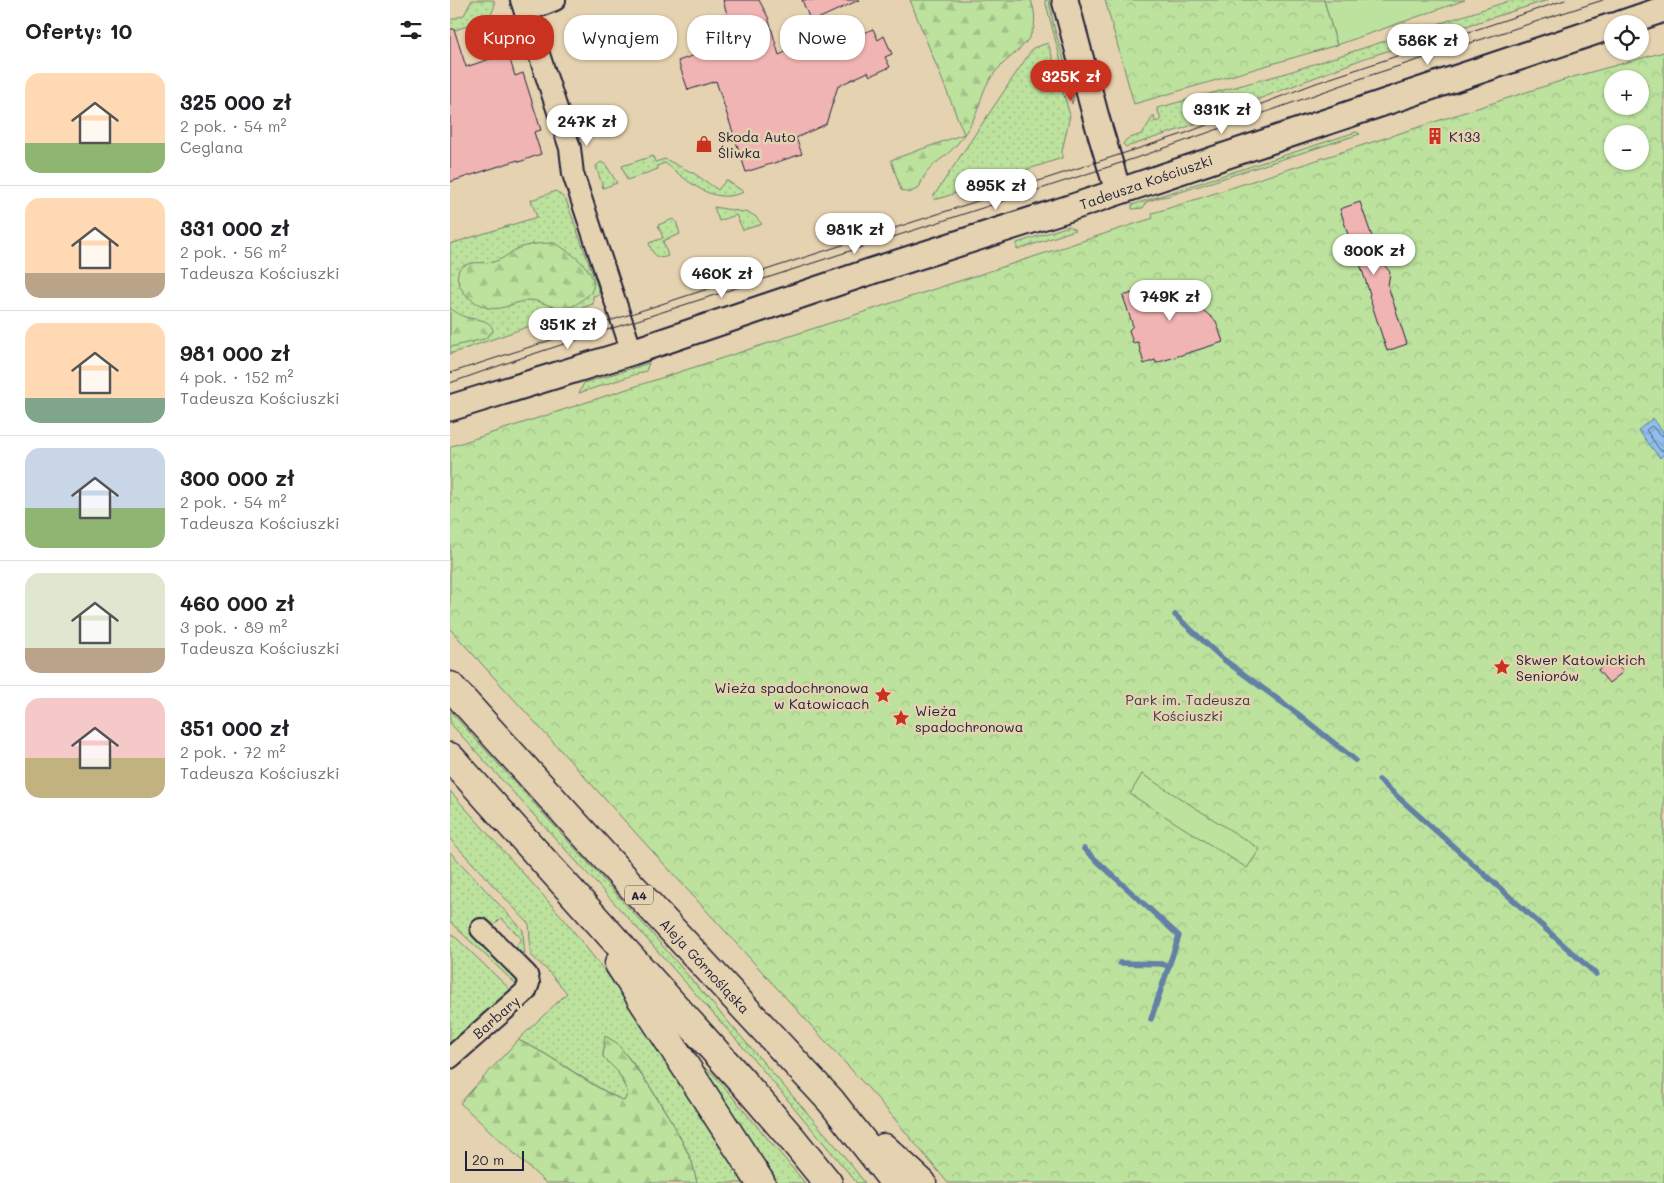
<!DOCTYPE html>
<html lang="pl">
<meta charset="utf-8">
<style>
:root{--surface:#fff;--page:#f2f2f2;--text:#202124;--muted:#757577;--line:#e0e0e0;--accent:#c8321e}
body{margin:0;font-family:Mali,sans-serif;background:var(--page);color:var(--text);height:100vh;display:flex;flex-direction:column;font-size:19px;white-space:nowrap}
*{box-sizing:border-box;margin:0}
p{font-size:16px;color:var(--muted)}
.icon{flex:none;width:28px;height:28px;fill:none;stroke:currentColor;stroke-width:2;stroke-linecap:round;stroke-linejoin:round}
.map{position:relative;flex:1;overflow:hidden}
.sheet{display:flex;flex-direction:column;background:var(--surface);width:450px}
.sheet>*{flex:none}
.banner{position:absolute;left:15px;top:15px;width:475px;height:45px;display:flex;gap:10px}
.buttons{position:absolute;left:1154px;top:15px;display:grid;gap:10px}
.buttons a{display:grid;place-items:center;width:45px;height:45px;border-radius:50%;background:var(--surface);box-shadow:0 1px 4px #0004;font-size:25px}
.scale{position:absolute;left:15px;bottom:12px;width:59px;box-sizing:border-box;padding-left:5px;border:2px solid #22223b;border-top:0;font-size:14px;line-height:18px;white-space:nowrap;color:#22223b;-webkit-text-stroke:4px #e5d2b0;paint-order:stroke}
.price{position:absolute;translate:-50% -42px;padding:0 11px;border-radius:18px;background:#fff;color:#222;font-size:16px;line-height:32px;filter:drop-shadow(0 1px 2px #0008)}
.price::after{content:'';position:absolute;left:50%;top:30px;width:15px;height:11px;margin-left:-8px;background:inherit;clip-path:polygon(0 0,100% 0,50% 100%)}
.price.selected{background:var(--accent);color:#fff}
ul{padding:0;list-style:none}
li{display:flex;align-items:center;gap:15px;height:125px;padding:0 25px}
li+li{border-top:1px solid var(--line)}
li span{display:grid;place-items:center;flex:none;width:140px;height:100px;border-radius:15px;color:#555}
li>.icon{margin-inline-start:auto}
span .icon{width:60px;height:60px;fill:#fffc;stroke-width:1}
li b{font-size:21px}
h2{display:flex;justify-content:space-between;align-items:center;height:60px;padding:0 25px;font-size:21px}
.tag{padding:0 18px;border-radius:20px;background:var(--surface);box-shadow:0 1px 4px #0004;font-size:18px;line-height:45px}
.tag.selected{background:var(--accent);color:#fff}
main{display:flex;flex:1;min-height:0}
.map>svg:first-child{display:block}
.grass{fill:url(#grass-dots);stroke:#6f826c}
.forest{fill:url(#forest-firs);stroke:#6f826c}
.park{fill:url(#park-crowns);stroke:#6f826c;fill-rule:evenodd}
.pitch{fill:#bce29d;stroke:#6f826c}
.water{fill:url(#water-waves);stroke:#6480a5}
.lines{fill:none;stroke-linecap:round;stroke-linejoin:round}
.shore{stroke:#4e6181;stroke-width:1}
.stream{stroke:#6480a5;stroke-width:5.5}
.building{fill:#f0b4b2;stroke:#22223b}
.minor-casing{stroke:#22223b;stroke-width:24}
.tertiary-casing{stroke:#22223b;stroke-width:29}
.motorway-casing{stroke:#22223b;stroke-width:31}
.minor{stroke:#e5d2b0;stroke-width:20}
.tertiary{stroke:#e5d2b0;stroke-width:25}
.motorway{stroke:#e5d2b0;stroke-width:28}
.tram{stroke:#22223b;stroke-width:1}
.labels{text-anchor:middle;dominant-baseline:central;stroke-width:5;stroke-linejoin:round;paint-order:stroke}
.shield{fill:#e5d2b0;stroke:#5c575e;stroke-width:1}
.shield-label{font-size:12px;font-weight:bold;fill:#22223b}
.poi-label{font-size:14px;fill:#22223b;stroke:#e5d2b0;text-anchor:start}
.street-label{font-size:14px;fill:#22223b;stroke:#e5d2b0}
.park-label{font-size:14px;fill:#393f4a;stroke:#e5d2b0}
</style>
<main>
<section class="sheet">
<h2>Oferty: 10<svg class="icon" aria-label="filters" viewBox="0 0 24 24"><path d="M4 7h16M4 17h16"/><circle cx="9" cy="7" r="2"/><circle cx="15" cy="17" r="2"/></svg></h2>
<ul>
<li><span style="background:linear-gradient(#ffd9b3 70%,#8fb573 0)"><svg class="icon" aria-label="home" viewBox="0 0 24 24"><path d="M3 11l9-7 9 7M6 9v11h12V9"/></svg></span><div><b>325 000 zł</b><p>2 pok. · 54 m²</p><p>Ceglana</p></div></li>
<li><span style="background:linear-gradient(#ffd9b3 75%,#b9a48a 0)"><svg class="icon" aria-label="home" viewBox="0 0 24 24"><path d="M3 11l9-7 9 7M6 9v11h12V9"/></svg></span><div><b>331 000 zł</b><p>2 pok. · 56 m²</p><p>Tadeusza Kościuszki</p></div></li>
<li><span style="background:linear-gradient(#ffd9b3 75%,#7fa58c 0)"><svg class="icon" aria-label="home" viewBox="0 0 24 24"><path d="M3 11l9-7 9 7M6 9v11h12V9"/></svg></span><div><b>981 000 zł</b><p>4 pok. · 152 m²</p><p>Tadeusza Kościuszki</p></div></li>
<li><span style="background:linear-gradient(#c9d6e8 60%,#8fb573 0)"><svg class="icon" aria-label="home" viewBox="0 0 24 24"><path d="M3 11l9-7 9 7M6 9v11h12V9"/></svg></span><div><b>300 000 zł</b><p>2 pok. · 54 m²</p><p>Tadeusza Kościuszki</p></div></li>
<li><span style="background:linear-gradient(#dfe7d0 75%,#b9a48a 0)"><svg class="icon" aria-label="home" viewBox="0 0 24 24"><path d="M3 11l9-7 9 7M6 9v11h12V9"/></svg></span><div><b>460 000 zł</b><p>3 pok. · 89 m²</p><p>Tadeusza Kościuszki</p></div></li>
<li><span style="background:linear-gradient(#f6c9c9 60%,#c2b280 0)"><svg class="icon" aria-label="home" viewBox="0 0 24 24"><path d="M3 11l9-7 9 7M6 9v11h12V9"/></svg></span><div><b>351 000 zł</b><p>2 pok. · 72 m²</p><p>Tadeusza Kościuszki</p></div></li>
</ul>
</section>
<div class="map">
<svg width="1214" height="1183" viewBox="0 0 1214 1183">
<defs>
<pattern id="grass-dots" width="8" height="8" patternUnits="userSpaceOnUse" patternTransform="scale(1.25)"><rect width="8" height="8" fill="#bce29d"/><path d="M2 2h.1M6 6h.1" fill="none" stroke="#a1c288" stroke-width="1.8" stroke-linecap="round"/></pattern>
<pattern id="forest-firs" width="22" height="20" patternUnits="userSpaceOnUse" patternTransform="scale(1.25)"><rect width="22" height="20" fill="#bce29d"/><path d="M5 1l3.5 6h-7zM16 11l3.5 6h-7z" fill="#a1c288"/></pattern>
<pattern id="park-crowns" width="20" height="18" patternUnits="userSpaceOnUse" patternTransform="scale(1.25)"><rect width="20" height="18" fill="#bce29d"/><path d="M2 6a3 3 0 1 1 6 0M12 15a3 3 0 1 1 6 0" fill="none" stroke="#a1c288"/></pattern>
<pattern id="water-waves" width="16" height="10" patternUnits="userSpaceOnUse" patternTransform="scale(1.25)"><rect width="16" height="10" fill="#90bfeb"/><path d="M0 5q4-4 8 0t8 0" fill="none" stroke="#7ca4ca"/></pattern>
</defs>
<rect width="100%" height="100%" fill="#e5d2b0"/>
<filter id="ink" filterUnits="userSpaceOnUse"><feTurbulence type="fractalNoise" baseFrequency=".02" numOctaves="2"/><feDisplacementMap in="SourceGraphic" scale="10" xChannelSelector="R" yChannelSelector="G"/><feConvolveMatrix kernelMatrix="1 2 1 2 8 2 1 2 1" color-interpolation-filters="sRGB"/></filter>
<g filter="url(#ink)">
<g class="grass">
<path d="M22,0H44C46,7 42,13 38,18L0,32V20L14,15Z"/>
<path d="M595,0H599L604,27L624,94L622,104Z"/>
<path d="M1062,0H1098L915,58L734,128L676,147L673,144L677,139L692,134L704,115L705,122L711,120L707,108L833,74Z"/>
<path d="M598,43L620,115L612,151V158L485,200L483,197L487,191L583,48Z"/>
<path d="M906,132L910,134L718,196L711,197L696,202L693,208L682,209V205Z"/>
<path d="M203,156L205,162L215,159L245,174L268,190L276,180L294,192C261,206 239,181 215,163L207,166L208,169L177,180L172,166Z"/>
<path d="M151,162L156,165L167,183L153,188L146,166Z"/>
<path d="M106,191L116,200L150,294L143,296V304L0,354V244L87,217L81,200Z"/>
<path d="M264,207L299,213L305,216L312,224L293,230L286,215L269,221Z"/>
<path d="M223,219L226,221L230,234L213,241L218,256C207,261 202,253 199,243L213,238L208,225Z"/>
<path d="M619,226L625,230L567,250V243Z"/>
<path d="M199,363L196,371L129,393L134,383Z"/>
<path d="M0,711L190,920L391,1152L415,1183H407L307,1063L188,929L0,723Z"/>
<path d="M0,791L113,918L168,988L298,1183H247C245,1176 244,1167 241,1160C229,1131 182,1050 156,1037L153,1057L168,1072L178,1093L174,1101C137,1084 105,1056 68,1040L117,993L97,970L81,955L79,924L0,839Z"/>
<path d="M0,852L73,930L75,960L64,948L72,939L51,918L42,927L30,917L18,930L63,973L66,979L67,985L0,922Z"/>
<path d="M0,932L65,994L23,1027L21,1025L0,1044Z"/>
<path d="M252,1066L263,1074L355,1183H323L250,1069Z"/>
</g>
<g class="forest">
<path d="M460,0H581C597,45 557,50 539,81C531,93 530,108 523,120C519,128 513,136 508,143C494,161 478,162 469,188L459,193L451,190L441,160L514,134Z"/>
<path d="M104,243C120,251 160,279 136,297C129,302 124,307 116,308C103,310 92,300 79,300C66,301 53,311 39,308C23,305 0,285 10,268C21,260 32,264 43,262C52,260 59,253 67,249C78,244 92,243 104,243Z"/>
<path d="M0,308C4,311 10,315 15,317C25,320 41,318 43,331L34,339L0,347Z"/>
<path d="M155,1036L167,1043L198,1084L225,1127L242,1162L247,1183H96L10,1103L68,1040C105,1056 137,1085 174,1101L178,1093L168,1072L153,1057Z"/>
</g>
<g class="park">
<path d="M655,0H874L887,45L684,104Z"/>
<path d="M1214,52V1183H498L428,1099L0,629V448L2,446L703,218L702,213L713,210L1123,77ZM1162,79H1190V106H1162ZM1162,134H1190V161H1162Z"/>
</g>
<g class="pitch">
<path d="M874,0H1015L887,45Z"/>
<path d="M692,774L810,849L797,868L680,794Z"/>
</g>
<path class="water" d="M1203,418L1214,433V454L1210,458L1188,430Z"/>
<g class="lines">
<path class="shore" d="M1214,436L1209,434L1202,426L1196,430L1210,450L1214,451"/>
<g class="stream">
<path d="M725,615L773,659L848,714L905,760"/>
<path d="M929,780L1146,974"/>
<path d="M634,849L729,936L701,1019"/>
<path d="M670,963L712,964L719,966"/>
</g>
</g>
<g class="building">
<path d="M273,0H309L318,17L329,55L361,40L370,59L405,43L403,38L423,29L428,40L434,36L442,54L435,57L440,67L420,76L418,72L388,86L376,124L346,138L352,154L296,172L266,81L238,90L228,61L256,51L251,34L280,25Z"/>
<path d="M352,0H409L361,22Z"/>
<path d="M0,29H4L16,67L58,53L65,76L73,73L91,130L84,132L91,154L69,162L68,160L0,182Z"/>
<path d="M910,202L930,260L940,272L938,286L957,344L937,351L919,296L920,294L910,264L908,263L905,257L890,209Z"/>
<path d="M740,280L749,307L766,321L773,342L706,363L705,360L694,364L688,342L683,343L679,330L683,326L673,296L720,281L722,286Z"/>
<path d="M1162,658L1173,672L1159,683L1148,670Z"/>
</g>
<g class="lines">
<g class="minor-casing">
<g id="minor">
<path d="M71,0L120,148L123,174L182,352"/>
<path d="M75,12L105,0"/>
<path d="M0,1058L76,991L79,983L77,975L31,929"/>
</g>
</g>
<g class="tertiary-casing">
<g id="tertiary">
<path d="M615,0L647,121L668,191"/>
<path d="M1170,24L1214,9"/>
<path d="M0,408L182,352L422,271L626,206L1162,26"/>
</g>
</g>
<g class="motorway-casing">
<g id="motorway">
<path d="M0,686L176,880L381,1101L445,1183"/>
<path d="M0,757L292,1081L344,1141L378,1183"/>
<path d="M169,964L311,1183"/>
<path d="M434,1148L472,1183"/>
</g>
</g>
<use href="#minor" class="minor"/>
<use href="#tertiary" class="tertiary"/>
<use href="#motorway" class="motorway"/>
<g class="tram">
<path d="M0,373L736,133L866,83L1115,0"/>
<path d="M0,383L74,357L695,155L915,77L1153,0"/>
</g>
</g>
</g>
<defs>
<g id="building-bare" transform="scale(1.35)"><path d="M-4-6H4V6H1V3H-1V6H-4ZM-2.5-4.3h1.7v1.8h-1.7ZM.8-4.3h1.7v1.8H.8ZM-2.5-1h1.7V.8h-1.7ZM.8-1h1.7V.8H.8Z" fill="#c8321e" stroke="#e5d2b0" stroke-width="2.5" paint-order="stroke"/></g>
<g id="shop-bare" transform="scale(1.35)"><path d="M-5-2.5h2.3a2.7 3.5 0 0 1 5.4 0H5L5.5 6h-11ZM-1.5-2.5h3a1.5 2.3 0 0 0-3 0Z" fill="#c8321e" stroke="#e5d2b0" stroke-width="2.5" paint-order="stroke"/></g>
<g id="sight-bare" transform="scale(1.35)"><path d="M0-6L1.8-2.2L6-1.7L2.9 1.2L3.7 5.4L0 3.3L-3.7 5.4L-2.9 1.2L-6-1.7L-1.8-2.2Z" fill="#c8321e" stroke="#e5d2b0" stroke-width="2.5" paint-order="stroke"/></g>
</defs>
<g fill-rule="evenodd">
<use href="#building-bare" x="985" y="136"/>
<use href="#shop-bare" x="254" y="144"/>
<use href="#sight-bare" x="1052" y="667"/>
<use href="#sight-bare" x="433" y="695"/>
<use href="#sight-bare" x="451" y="718"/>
</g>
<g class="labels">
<rect class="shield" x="175" y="885.5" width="28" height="19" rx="4"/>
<g class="shield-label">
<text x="189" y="895">A4</text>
</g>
<g class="poi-label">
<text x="268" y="136">Skoda Auto<tspan x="268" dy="16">Śliwka</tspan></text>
<text x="999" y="136">K133</text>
<text x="1066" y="659">Skwer Katowickich<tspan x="1066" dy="16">Seniorów</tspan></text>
<text x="419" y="687" text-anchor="end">Wieża spadochronowa<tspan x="419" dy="16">w Katowicach</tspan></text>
<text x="465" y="710">Wieża<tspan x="465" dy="16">spadochronowa</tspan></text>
</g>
<g class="street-label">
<text transform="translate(696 182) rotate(-19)">Tadeusza Kościuszki</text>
<text transform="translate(255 966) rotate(47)">Aleja Górnośląska</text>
<text transform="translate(46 1017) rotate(-41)">Barbary</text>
</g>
<g class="park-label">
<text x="738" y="699">Park im. Tadeusza<tspan x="738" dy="16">Kościuszki</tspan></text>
</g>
</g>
</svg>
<div class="buttons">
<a><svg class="icon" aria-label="locate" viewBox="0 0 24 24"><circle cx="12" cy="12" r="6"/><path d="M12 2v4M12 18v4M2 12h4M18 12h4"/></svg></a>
<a>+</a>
<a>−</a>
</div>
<div class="scale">20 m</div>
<b class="price" style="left:978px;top:66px">586K zł</b>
<b class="price selected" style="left:621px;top:102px">325K zł</b>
<b class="price" style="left:772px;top:135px">331K zł</b>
<b class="price" style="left:137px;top:147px">247K zł</b>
<b class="price" style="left:546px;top:211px">895K zł</b>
<b class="price" style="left:405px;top:255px">981K zł</b>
<b class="price" style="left:924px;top:276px">300K zł</b>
<b class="price" style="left:272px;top:299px">460K zł</b>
<b class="price" style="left:720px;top:322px">749K zł</b>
<b class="price" style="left:118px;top:350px">351K zł</b>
<div class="banner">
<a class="tag selected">Kupno</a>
<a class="tag">Wynajem</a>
<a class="tag">Filtry</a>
<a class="tag">Nowe</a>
</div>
</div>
</main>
